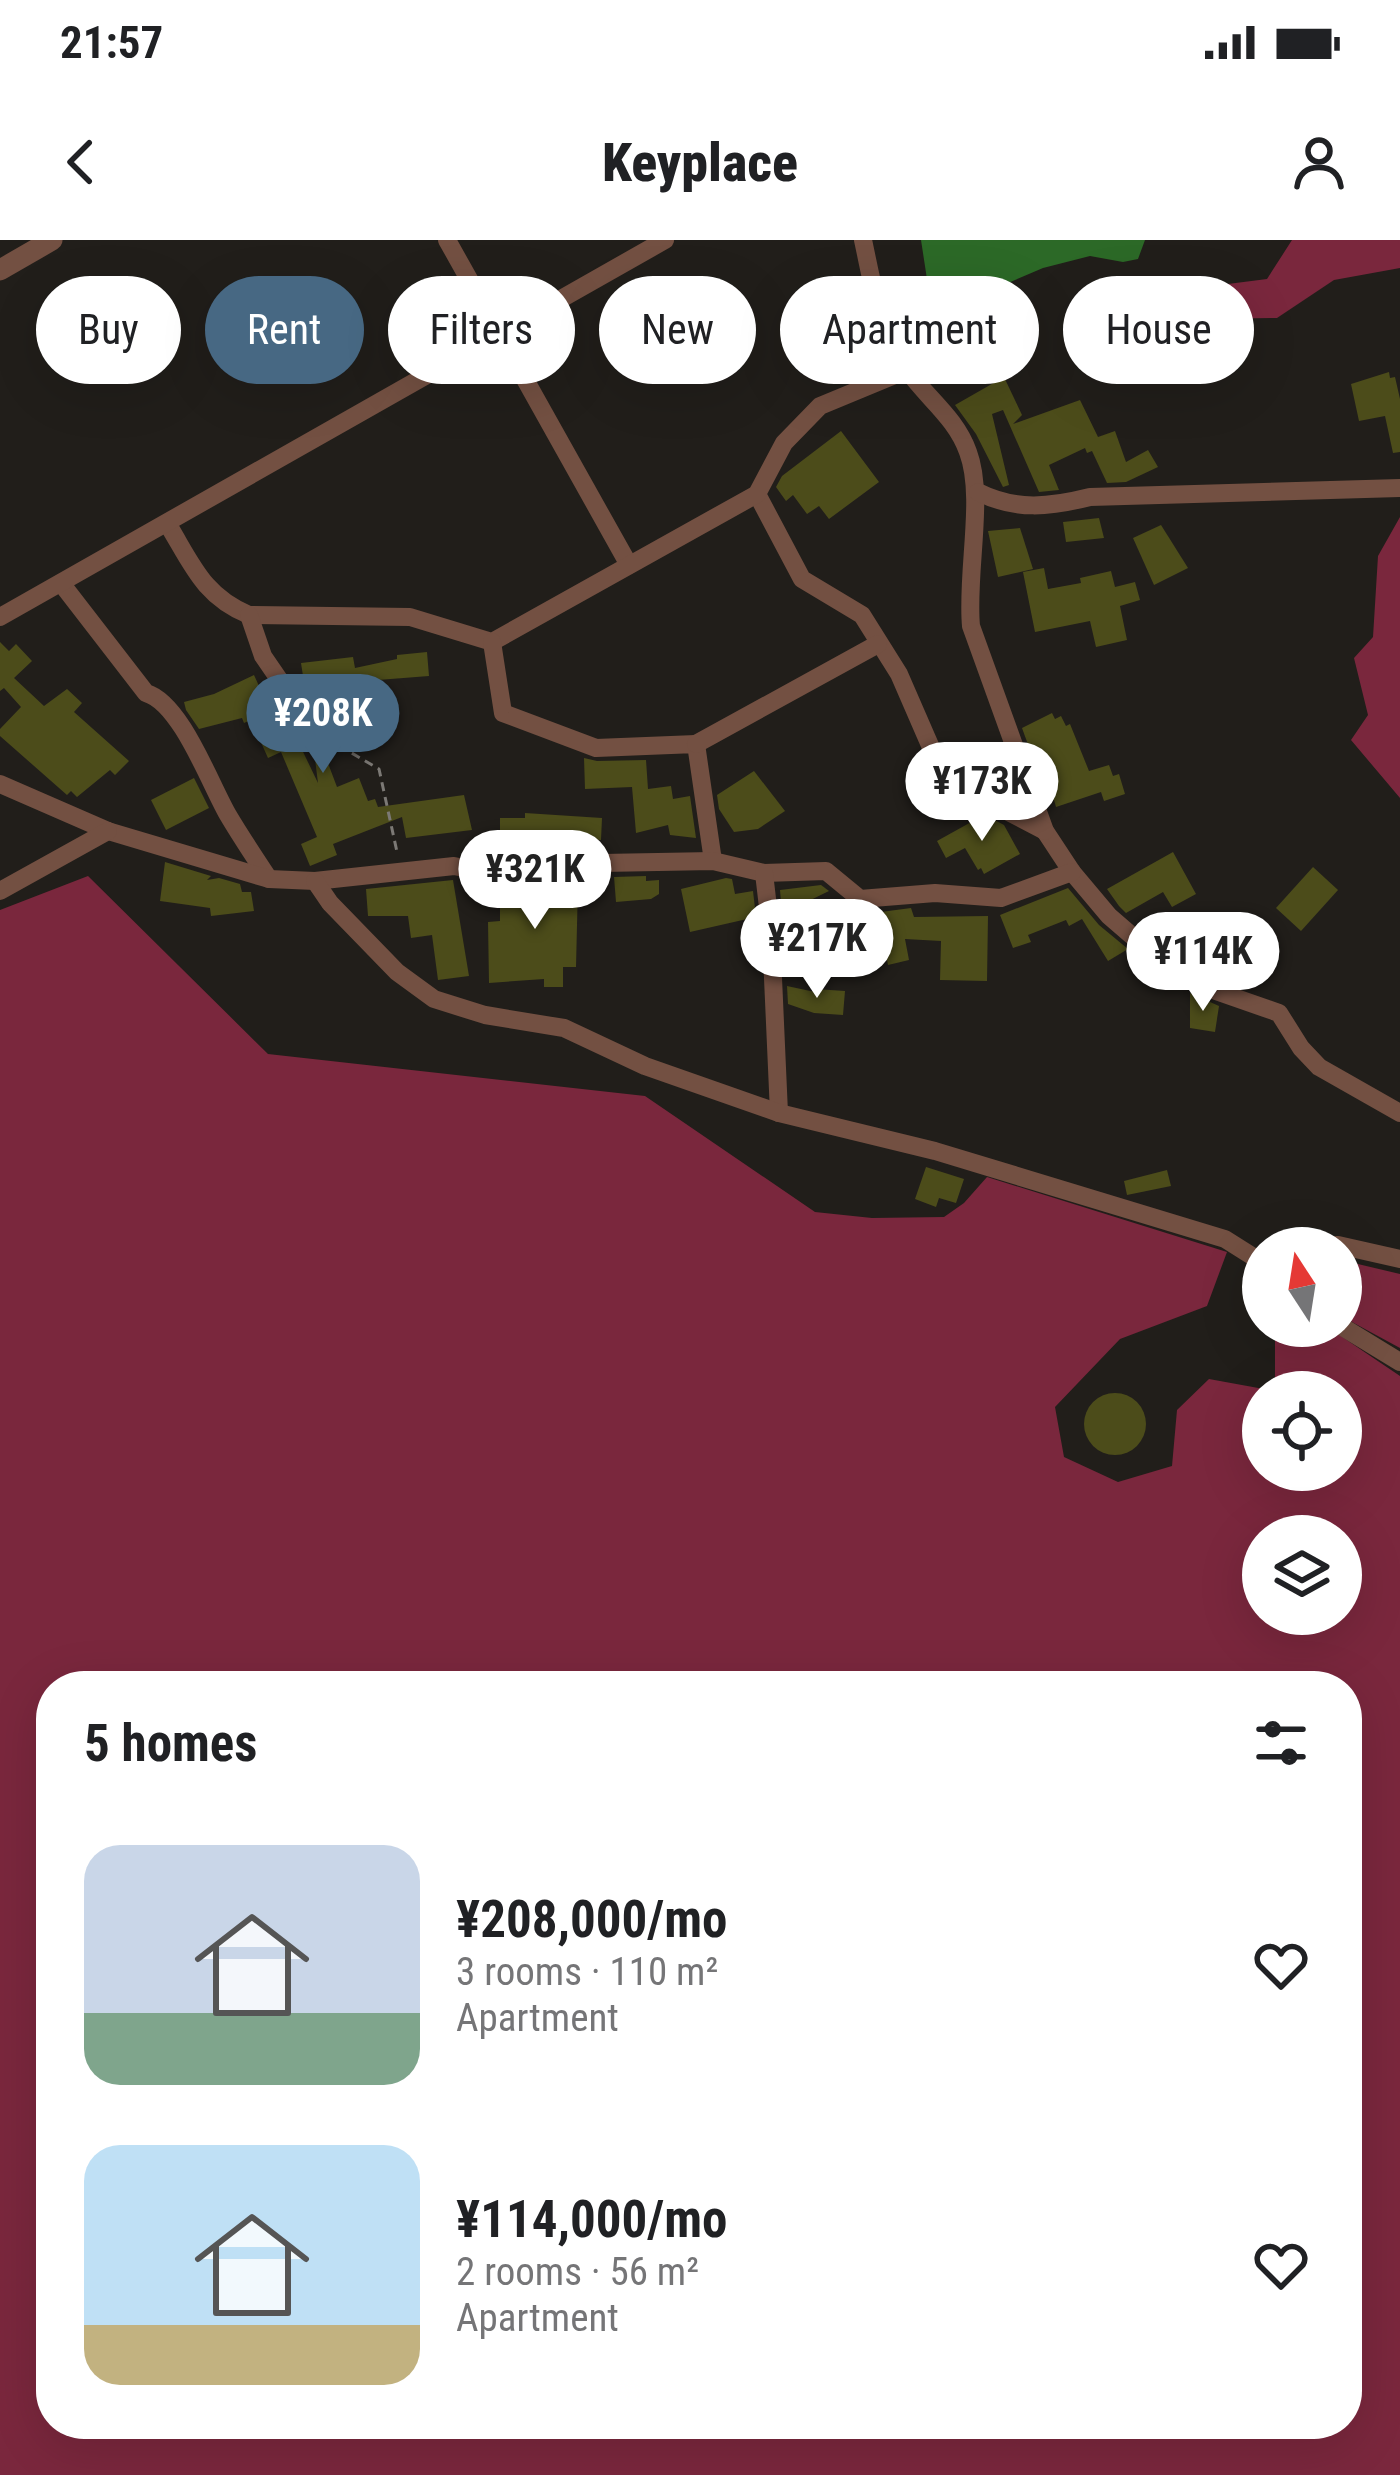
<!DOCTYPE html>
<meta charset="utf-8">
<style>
:root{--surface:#fff;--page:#f2f2f2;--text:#202124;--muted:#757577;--accent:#476883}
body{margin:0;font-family:"Roboto Condensed",sans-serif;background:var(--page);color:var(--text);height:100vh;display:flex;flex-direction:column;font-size:45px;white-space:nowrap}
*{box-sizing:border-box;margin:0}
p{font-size:39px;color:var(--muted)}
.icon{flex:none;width:66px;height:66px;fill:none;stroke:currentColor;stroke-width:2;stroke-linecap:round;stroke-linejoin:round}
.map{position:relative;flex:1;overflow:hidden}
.panel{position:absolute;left:36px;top:1431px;width:1326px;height:768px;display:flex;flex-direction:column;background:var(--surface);border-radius:48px;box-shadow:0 12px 48px #0002}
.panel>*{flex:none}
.top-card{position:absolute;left:36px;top:36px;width:1329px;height:108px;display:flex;gap:24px}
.needle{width:78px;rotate:348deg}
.controls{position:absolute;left:1242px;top:987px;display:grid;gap:24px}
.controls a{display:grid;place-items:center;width:120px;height:120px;border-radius:50%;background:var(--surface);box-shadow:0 12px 48px #0002;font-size:60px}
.price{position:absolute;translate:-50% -102px;padding:0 27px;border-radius:42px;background:#fff;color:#222;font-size:39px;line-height:78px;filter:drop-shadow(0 3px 6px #0008)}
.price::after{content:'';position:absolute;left:50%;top:72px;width:36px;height:27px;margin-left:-18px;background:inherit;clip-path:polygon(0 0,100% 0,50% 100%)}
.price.current{background:var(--accent);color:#fff}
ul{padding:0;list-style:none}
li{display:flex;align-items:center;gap:36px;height:300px;padding:0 48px}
li span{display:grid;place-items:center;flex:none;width:336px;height:240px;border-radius:36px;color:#555}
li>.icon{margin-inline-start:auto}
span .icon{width:144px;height:144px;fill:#fffc;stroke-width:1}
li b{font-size:51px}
h2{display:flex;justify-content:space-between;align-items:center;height:144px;padding:0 48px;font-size:51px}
.chip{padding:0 42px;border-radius:54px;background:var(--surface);box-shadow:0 12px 48px #0002;font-size:42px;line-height:108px}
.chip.current{background:var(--accent);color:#fff}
.status{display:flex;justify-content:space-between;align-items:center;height:84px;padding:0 60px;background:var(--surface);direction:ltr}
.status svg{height:33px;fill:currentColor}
header{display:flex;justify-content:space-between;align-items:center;height:156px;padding:0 48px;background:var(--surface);font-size:54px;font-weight:800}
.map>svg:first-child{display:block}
.forest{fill:#7a273d;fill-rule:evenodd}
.water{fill:#2c6927}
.building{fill:#4c4c1a}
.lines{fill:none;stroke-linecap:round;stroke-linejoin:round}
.path{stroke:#7c7975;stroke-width:3;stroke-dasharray:9 6;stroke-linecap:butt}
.minor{stroke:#735042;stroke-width:18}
.tertiary{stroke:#735042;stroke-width:21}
</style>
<div class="status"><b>21:57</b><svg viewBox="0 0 49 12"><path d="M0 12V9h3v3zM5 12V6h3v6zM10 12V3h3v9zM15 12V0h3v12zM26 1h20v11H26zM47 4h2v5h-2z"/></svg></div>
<header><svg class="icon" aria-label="back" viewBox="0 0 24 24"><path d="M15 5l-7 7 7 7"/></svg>Keyplace<svg class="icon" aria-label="person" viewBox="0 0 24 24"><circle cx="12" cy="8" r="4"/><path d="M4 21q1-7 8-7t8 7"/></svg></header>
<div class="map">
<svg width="1400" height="2235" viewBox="0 0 1400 2235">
<rect width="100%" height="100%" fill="#211e1a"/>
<g class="forest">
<path d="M1292,0H1400V28L1334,40L1277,78L1202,79L1172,59L1173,51L1267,39Z"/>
<path d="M1400,277V558L1351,500L1368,475L1354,418L1373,397L1378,316Z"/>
<path d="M88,636L268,814L645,856L815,972L872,978L944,977L964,963L987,937L1227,1012L1207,1066L1120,1099L1055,1167L1064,1217L1118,1242L1172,1226L1177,1170L1209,1139L1275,1151V1100L1290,1086H1326L1400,1136V2235H0V670ZM1263,1152H1341V1230H1263ZM1263,1296H1341V1374H1263ZM51,1446H1347V2184H51Z"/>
<path d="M1341,1020L1400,1034V1108L1352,1082L1341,1071Z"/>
</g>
<path class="water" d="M921,0H1145L1138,19L1123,22L1090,16L1043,28L1001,46L957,122L948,121L934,85Z"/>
<g class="building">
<path d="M855,91L875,111L850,134L830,114Z"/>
<path d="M1389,132L1390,138L1395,137L1400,159V212L1393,213L1385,176L1359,181L1351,144Z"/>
<path d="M1004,137L1022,175L1013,184L1080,160L1098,197L1115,191L1126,222L1148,210L1158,227L1126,242L1107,243L1092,211L1087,213L1085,208L1049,225L1059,250L1039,252L1003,170L992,174L1009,245L1003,247L976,194L955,165Z"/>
<path d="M841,191L879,242L829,279L819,266L807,274L793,255L786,261L776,247L782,236Z"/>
<path d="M1099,278L1104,298L1066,302L1063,282Z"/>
<path d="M1161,285L1188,328L1154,345L1133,298Z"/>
<path d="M1020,288L1033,329L998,337L988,291Z"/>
<path d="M1044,328L1048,349L1081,343L1080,338L1111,331L1115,347L1135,342L1140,360L1120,366L1127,400L1096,407L1090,381L1035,392L1023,332Z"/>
<path d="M0,402L9,411L16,404L32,421L14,438L44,466L67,449L82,463L74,472L129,521L115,535L110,530L77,557L71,551L67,555L0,496V489L21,467L4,448L0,451Z"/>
<path d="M427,412L429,436L378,440L379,446L343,457L340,443L305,449L301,423L353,417L355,428L397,419V415Z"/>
<path d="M254,435L259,446L265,443L283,470L318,543L313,503L320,502L337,547L359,538L368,561L375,559L378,567L464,555L472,590L406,598L402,577L333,604L337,615L310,626L301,604L317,597L281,512L268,518L251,480L244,483L242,478L199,489L186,470L184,462L214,454Z"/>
<path d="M1052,473L1055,479L1061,476L1066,486L1070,484L1089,531L1109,525L1113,536L1119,534L1125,554L1104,561L1101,552L1056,567L1054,560L1049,562L1022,488Z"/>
<path d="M584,518L597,521L646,520L648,549L671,546L673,559L690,556L696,598L670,595L668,585L636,593L632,547L585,549Z"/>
<path d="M754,531L785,571L758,589L734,592L719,569L717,555Z"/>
<path d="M194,538L209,568L166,590L151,560Z"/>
<path d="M525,573L602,578L601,600L578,599L580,611L500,616V578H525Z"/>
<path d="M982,576L986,581L991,578L1004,585L1020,614L984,634L981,628L978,630L965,608L946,618L937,601Z"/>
<path d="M1173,612L1196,654L1172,667L1163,652L1126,673L1119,666L1107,649Z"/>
<path d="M165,622L211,636L207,640L219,638L240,644L242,652H251L254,671L211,676L210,668L160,661Z"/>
<path d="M1313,627L1338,650L1301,691L1276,668Z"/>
<path d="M646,636V641L659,640V654L651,659L616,662L614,637Z"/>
<path d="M582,638L578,644L576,727H563V747H544V739L489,743L488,682L500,681V643Z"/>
<path d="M726,638L732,639L735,654L753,651L756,677L690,692L681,649Z"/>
<path d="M453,640L469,736L438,740L432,695L411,698L408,676H368L366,649Z"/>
<path d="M821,645L829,651L782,674L780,650Z"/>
<path d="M1068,648L1099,685L1128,709L1108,721L1082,679L1069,686L1066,680L1028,695L1031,702L1013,708L1000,675Z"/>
<path d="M911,668L914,677L988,676L987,741L940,740L941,701L905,699L909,720L888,725L883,701L872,704L866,695L847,699L843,677Z"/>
<path d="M1242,705L1267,720L1249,748L1224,734Z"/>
<path d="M787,746L815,752L816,749L845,751L843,775L814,773L788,764Z"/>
<path d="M1190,753L1219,766L1215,792L1190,788Z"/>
<path d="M926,927L964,939L956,963L939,958L936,967L915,959Z"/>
<path d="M1167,930L1171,946L1127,955L1124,941Z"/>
<circle cx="1115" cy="1184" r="31"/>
</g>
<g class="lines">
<path class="path" d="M326,498L379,529L397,612"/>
<g class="minor">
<path d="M447,0L629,325"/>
<path d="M863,0C873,46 879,92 908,131C928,159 956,178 968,212C985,257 966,332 971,386L1045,591L1072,632L1109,676L1131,695L1216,751L1279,773L1301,808L1319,827L1400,873"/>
<path d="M978,252C1016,271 1050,267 1090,257L1400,248"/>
<path d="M757,254L802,339L862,375L899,434L939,526L955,529L997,566L1045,591"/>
<path d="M167,283C192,324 203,356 249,375L410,377L492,402L757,254L784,203L820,166L907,130"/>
<path d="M61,343L146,453C181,463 210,544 228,575C241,597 255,618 269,639"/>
<path d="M249,375L263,416L311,486"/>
<path d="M0,377L665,0"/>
<path d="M492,402L503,473L596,508L696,504L713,621"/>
<path d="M696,504L878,404"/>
<path d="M0,544L108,591L269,639L315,641L454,626L474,630L531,629L602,623L713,621L764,633L826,631L860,659L935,653L1001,658L1072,632"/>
<path d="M764,633L771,693L779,873"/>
<path d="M315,641L330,663L397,732L434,759L485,775L564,788L645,826L779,873L935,911L1225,999L1263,1023"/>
<path d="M0,651L108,591"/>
<path d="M1314,1008L1338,1005L1400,1019"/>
<path d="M1341,1086L1400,1122"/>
</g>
<path class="tertiary" d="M0,30L52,0"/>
</g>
</svg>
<div class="controls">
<a><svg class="needle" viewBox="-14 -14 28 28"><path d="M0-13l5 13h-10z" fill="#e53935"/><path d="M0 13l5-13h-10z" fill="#757577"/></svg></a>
<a><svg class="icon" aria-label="locate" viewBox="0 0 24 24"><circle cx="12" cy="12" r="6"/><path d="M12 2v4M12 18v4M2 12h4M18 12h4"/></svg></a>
<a><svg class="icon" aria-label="layers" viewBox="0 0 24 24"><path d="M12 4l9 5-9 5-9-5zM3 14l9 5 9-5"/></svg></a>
</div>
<b class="price current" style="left:323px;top:536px">¥208K</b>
<b class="price" style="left:982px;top:604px">¥173K</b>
<b class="price" style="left:535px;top:692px">¥321K</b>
<b class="price" style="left:817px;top:761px">¥217K</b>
<b class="price" style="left:1203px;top:774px">¥114K</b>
<div class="top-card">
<a class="chip">Buy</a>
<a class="chip current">Rent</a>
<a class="chip">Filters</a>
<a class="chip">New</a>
<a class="chip">Apartment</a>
<a class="chip">House</a>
</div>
<section class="panel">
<h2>5 homes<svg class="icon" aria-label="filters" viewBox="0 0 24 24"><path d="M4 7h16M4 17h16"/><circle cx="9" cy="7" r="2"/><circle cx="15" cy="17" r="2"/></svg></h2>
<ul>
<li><span style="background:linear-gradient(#c9d6e8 70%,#7fa58c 0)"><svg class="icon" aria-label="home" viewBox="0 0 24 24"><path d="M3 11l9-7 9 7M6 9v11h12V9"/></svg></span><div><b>¥208,000/mo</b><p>3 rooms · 110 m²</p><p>Apartment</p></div><svg class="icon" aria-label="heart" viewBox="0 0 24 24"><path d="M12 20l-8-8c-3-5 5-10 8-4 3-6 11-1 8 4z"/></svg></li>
<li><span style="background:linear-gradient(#bfe0f5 75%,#c2b280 0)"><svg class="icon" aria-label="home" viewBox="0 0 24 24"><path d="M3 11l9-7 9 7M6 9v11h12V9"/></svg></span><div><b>¥114,000/mo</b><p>2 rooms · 56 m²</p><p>Apartment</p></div><svg class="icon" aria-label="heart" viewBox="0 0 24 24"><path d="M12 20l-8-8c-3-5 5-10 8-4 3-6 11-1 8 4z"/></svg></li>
</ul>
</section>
</div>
